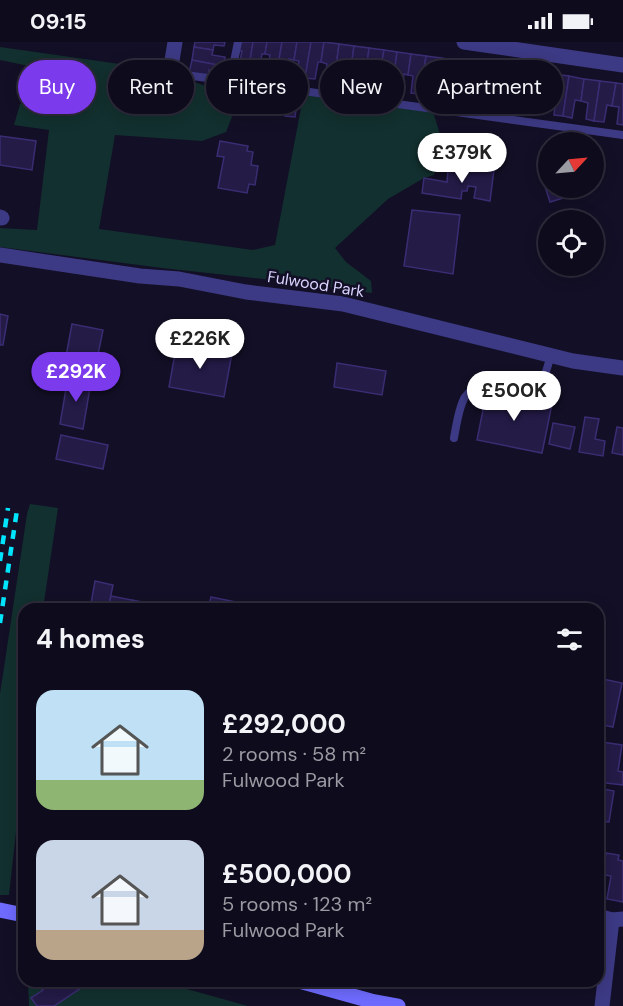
<!DOCTYPE html>
<meta charset="utf-8">
<style>
:root{--surface:#0e0b1c;--page:#1c1929;--text:#f1f3f6;--muted:#9b9ba3;--line:#2e2b3b;--accent:#7c3aed}
body{margin:0;font-family:"DM Sans",sans-serif;background:var(--page);color:var(--text);height:100vh;display:flex;flex-direction:column;font-size:22px;white-space:nowrap}
*{box-sizing:border-box;margin:0}
p{font-size:20px;color:var(--muted)}
.icon{flex:none;width:33px;height:33px;fill:none;stroke:currentColor;stroke-width:2;stroke-linecap:round;stroke-linejoin:round}
.map{position:relative;flex:1;overflow:hidden}
.panel{position:absolute;left:18px;top:561px;width:586px;height:384px;display:flex;flex-direction:column;background:var(--surface);border-radius:18px;box-shadow:0 3px 15px #0003,0 0 0 2px var(--line)}
.panel>*{flex:none}
.banner{position:absolute;left:18px;top:18px;width:588px;height:54px;display:flex;gap:12px}
.needle{width:39px;rotate:64deg}
.buttons{position:absolute;left:538px;top:90px;display:grid;gap:12px}
.buttons a{display:grid;place-items:center;width:66px;height:66px;border-radius:50%;background:var(--surface);box-shadow:0 3px 15px #0003,0 0 0 2px var(--line);font-size:30px}
.price{position:absolute;translate:-50% -51px;padding:0 14px;border-radius:21px;background:#fff;color:#222;font-size:20px;line-height:39px;filter:drop-shadow(0 2px 3px #0008)}
.price::after{content:'';position:absolute;left:50%;top:36px;width:18px;height:14px;margin-left:-9px;background:inherit;clip-path:polygon(0 0,100% 0,50% 100%)}
.price.current{background:var(--accent);color:#fff}
ul{padding:0;list-style:none}
li{display:flex;align-items:center;gap:18px;height:150px;padding:0 18px}
li span{display:grid;place-items:center;flex:none;width:168px;height:120px;border-radius:18px;color:#555}
li>.icon{margin-inline-start:auto}
span .icon{width:72px;height:72px;fill:#fffc;stroke-width:1}
li b{font-size:26px}
h2{display:flex;justify-content:space-between;align-items:center;height:72px;padding:0 18px;font-size:26px}
.tag{padding:0 21px;border-radius:27px;background:var(--surface);box-shadow:0 3px 15px #0003,0 0 0 2px var(--line);font-size:21px;line-height:54px}
.tag.current{background:var(--accent);color:#fff}
.status{display:flex;justify-content:space-between;align-items:center;height:42px;padding:0 30px;background:var(--surface);direction:ltr}
.status svg{height:16px;fill:currentColor}
.map>svg:first-child{display:block}
.green{fill:#12302f}
.building{fill:#241b47;stroke:#3b2d73;stroke-width:1.5}
.lines{fill:none;stroke-linecap:round;stroke-linejoin:round}
.lane{stroke:#3d3a85;stroke-width:8}
.street{stroke:#3d3a85;stroke-width:15}
.secondary{stroke:#6f6bff;stroke-width:15}
.rail{stroke:#00e5ff;stroke-width:4.5;stroke-dasharray:9 8;stroke-linecap:butt}
.labels{text-anchor:middle;dominant-baseline:central;stroke-width:5;stroke-linejoin:round;paint-order:stroke}
.street-label{font-size:16px;fill:#d9d4ff;stroke:#130f26}
</style>
<div class="status"><b>09:15</b><svg viewBox="0 0 49 12"><path d="M0 12V9h3v3zM5 12V6h3v6zM10 12V3h3v9zM15 12V0h3v12zM26 1h20v11H26zM47 4h2v5h-2z"/></svg></div>
<div class="map">
<svg width="623" height="964" viewBox="0 0 623 964">
<rect width="100%" height="100%" fill="#130f26"/>
<g class="green">
<path d="M0,5L155,27L230,52L236,65L226,90L202,99L115,93L99,187L253,208L275,203L304,50L433,69L442,99L434,133L424,136L388,157L335,206L346,220L371,239L372,251L301,241L162,226L0,205V186L37,188L49,88L14,83L20,62L47,56L53,29L0,18Z"/>
<path d="M30,462L58,466L43,567H24V718L9,853H0V652L27,472Z"/>
<path d="M28,939H158L248,964H29Z"/>
</g>
<g class="building">
<path d="M195,0H225L224,4L214,3L213,8L194,5Z"/>
<path d="M240,0H253L248,31L238,29L242,9H239Z"/>
<path d="M253,0H267L265,12H262L258,32L248,31Z"/>
<path d="M267,0H282L276,35L267,33L270,13L265,12Z"/>
<path d="M282,0H297L294,18L289,17L286,36L276,35Z"/>
<path d="M297,0H311L305,36L296,34L299,19L294,18Z"/>
<path d="M311,0H324L321,20H318L315,37L305,36Z"/>
<path d="M324,0L339,2L334,40L325,39L327,22L321,20Z"/>
<path d="M339,2L354,4L351,26L346,25L344,42L334,40Z"/>
<path d="M354,4L369,6L364,45L352,44L354,26H351Z"/>
<path d="M194,5L213,8L212,13L225,15L223,24L192,18Z"/>
<path d="M369,6L384,8L380,30L375,29L373,46L364,45Z"/>
<path d="M384,8L397,10L392,48L383,46L385,31L380,30Z"/>
<path d="M397,10L411,12L408,33L404,32L402,50L392,48Z"/>
<path d="M411,12L426,14L420,52L411,51L413,34L408,33Z"/>
<path d="M426,14L441,16L437,38L433,37L430,54L420,52Z"/>
<path d="M441,16L454,18L448,57L439,55L442,39L437,38Z"/>
<path d="M192,18L223,24L222,31L209,28L208,34L189,31Z"/>
<path d="M454,18L467,20L464,43L459,42L457,58L448,57Z"/>
<path d="M467,20L481,22L475,60L466,59L469,43H464Z"/>
<path d="M481,22L495,24L491,45L488,44L485,62L475,60Z"/>
<path d="M495,24L510,26L504,64L494,63L497,46L491,45Z"/>
<path d="M510,26L524,29L521,50L516,49L514,66L504,64Z"/>
<path d="M524,29L537,30L531,69L522,68L525,51L521,50Z"/>
<path d="M537,30L553,32L549,54H544L541,71L531,69Z"/>
<path d="M553,32L569,34L563,74L554,73L556,55L549,54Z"/>
<path d="M569,34L584,37L581,59L575,58L572,76L563,74Z"/>
<path d="M584,37L600,39L594,79L586,77L588,61L581,59Z"/>
<path d="M600,39L616,41L612,64L607,63L604,80L594,79Z"/>
<path d="M616,41L623,42V83L617,82L619,65L612,64Z"/>
<path d="M258,49L298,54L295,75L285,74L286,65L272,63L271,72L261,70L262,60H257Z"/>
<path d="M0,94L36,99L32,128L0,123Z"/>
<path d="M220,99L248,104L247,109L253,110L251,123L258,124L255,143L249,142L247,151L218,146L224,115L217,114Z"/>
<path d="M549,117V146H571L573,153L550,160L537,120Z"/>
<path d="M467,125L494,128L490,159L474,156L476,145L468,144L467,149H462L461,157L422,151L424,136L447,140L448,128L467,131Z"/>
<path d="M412,168L460,173L453,232L404,224Z"/>
<path d="M0,272L8,274L3,303H0Z"/>
<path d="M72,282L103,288L93,337L63,330Z"/>
<path d="M177,300L232,311L224,355L169,345Z"/>
<path d="M337,321L386,329L382,353L334,345Z"/>
<path d="M68,335L91,340L83,387L60,382Z"/>
<path d="M487,348L552,362L542,411L477,398Z"/>
<path d="M585,375L599,377L595,397L605,399L603,414L579,410Z"/>
<path d="M553,381L575,385L570,407L549,402Z"/>
<path d="M617,385L623,386V413L612,411Z"/>
<path d="M61,393L108,403L103,427L56,417Z"/>
<path d="M95,539L113,543L108,567H90Z"/>
<path d="M111,554L132,558L131,567H108Z"/>
<path d="M211,555L251,563L267,566L208,567Z"/>
<path d="M132,558L148,561L147,567H131Z"/>
<path d="M598,636L622,641L613,685L598,682L602,660H598Z"/>
<path d="M602,700L622,703L618,729L623,730V743L598,740V716H600Z"/>
<path d="M598,746L614,749L609,780L598,779Z"/>
<path d="M606,811L619,813L618,818L623,819V860L607,857L611,834L599,832L601,818H605Z"/>
<path d="M19,814L24,815V843H17Z"/>
<path d="M36,939H76L81,946L54,964H37L31,956L43,948Z"/>
</g>
<g class="lines">
<g class="lane">
<path d="M170,31L230,39L238,0"/>
<path d="M230,39L623,93"/>
<path d="M454,396C456,385 459,364 465,355C486,325 522,361 541,339C547,332 548,321 551,313"/>
</g>
<g class="street">
<path d="M464,0L623,23"/>
<path d="M170,31L175,0"/>
<path d="M0,175L2,176"/>
<path d="M0,213L140,234L179,237L246,250L343,262L573,319L623,326"/>
<path d="M598,874L612,878L623,877"/>
<path d="M602,964L612,878"/>
</g>
<g class="secondary">
<path d="M0,868L24,873"/>
<path d="M299,939L371,959L398,964"/>
</g>
<g class="rail">
<path d="M0,519L8,466"/>
<path d="M0,581L17,468"/>
</g>
</g>
<g class="labels">
<g class="street-label">
<text transform="translate(316 242) rotate(9)">Fulwood Park</text>
</g>
</g>
</svg>
<div class="buttons">
<a><svg class="needle" viewBox="-14 -14 28 28"><path d="M0-13l5 13h-10z" fill="#e53935"/><path d="M0 13l5-13h-10z" fill="#9b9ba3"/></svg></a>
<a><svg class="icon" aria-label="locate" viewBox="0 0 24 24"><circle cx="12" cy="12" r="6"/><path d="M12 2v4M12 18v4M2 12h4M18 12h4"/></svg></a>
</div>
<b class="price" style="left:462px;top:142px">£379K</b>
<b class="price" style="left:200px;top:328px">£226K</b>
<b class="price current" style="left:76px;top:361px">£292K</b>
<b class="price" style="left:514px;top:380px">£500K</b>
<div class="banner">
<a class="tag current">Buy</a>
<a class="tag">Rent</a>
<a class="tag">Filters</a>
<a class="tag">New</a>
<a class="tag">Apartment</a>
</div>
<section class="panel">
<h2>4 homes<svg class="icon" aria-label="filters" viewBox="0 0 24 24"><path d="M4 7h16M4 17h16"/><circle cx="9" cy="7" r="2"/><circle cx="15" cy="17" r="2"/></svg></h2>
<ul>
<li><span style="background:linear-gradient(#bfe0f5 75%,#8fb573 0)"><svg class="icon" aria-label="home" viewBox="0 0 24 24"><path d="M3 11l9-7 9 7M6 9v11h12V9"/></svg></span><div><b>£292,000</b><p>2 rooms · 58 m²</p><p>Fulwood Park</p></div></li>
<li><span style="background:linear-gradient(#c9d6e8 75%,#b9a48a 0)"><svg class="icon" aria-label="home" viewBox="0 0 24 24"><path d="M3 11l9-7 9 7M6 9v11h12V9"/></svg></span><div><b>£500,000</b><p>5 rooms · 123 m²</p><p>Fulwood Park</p></div></li>
</ul>
</section>
</div>
